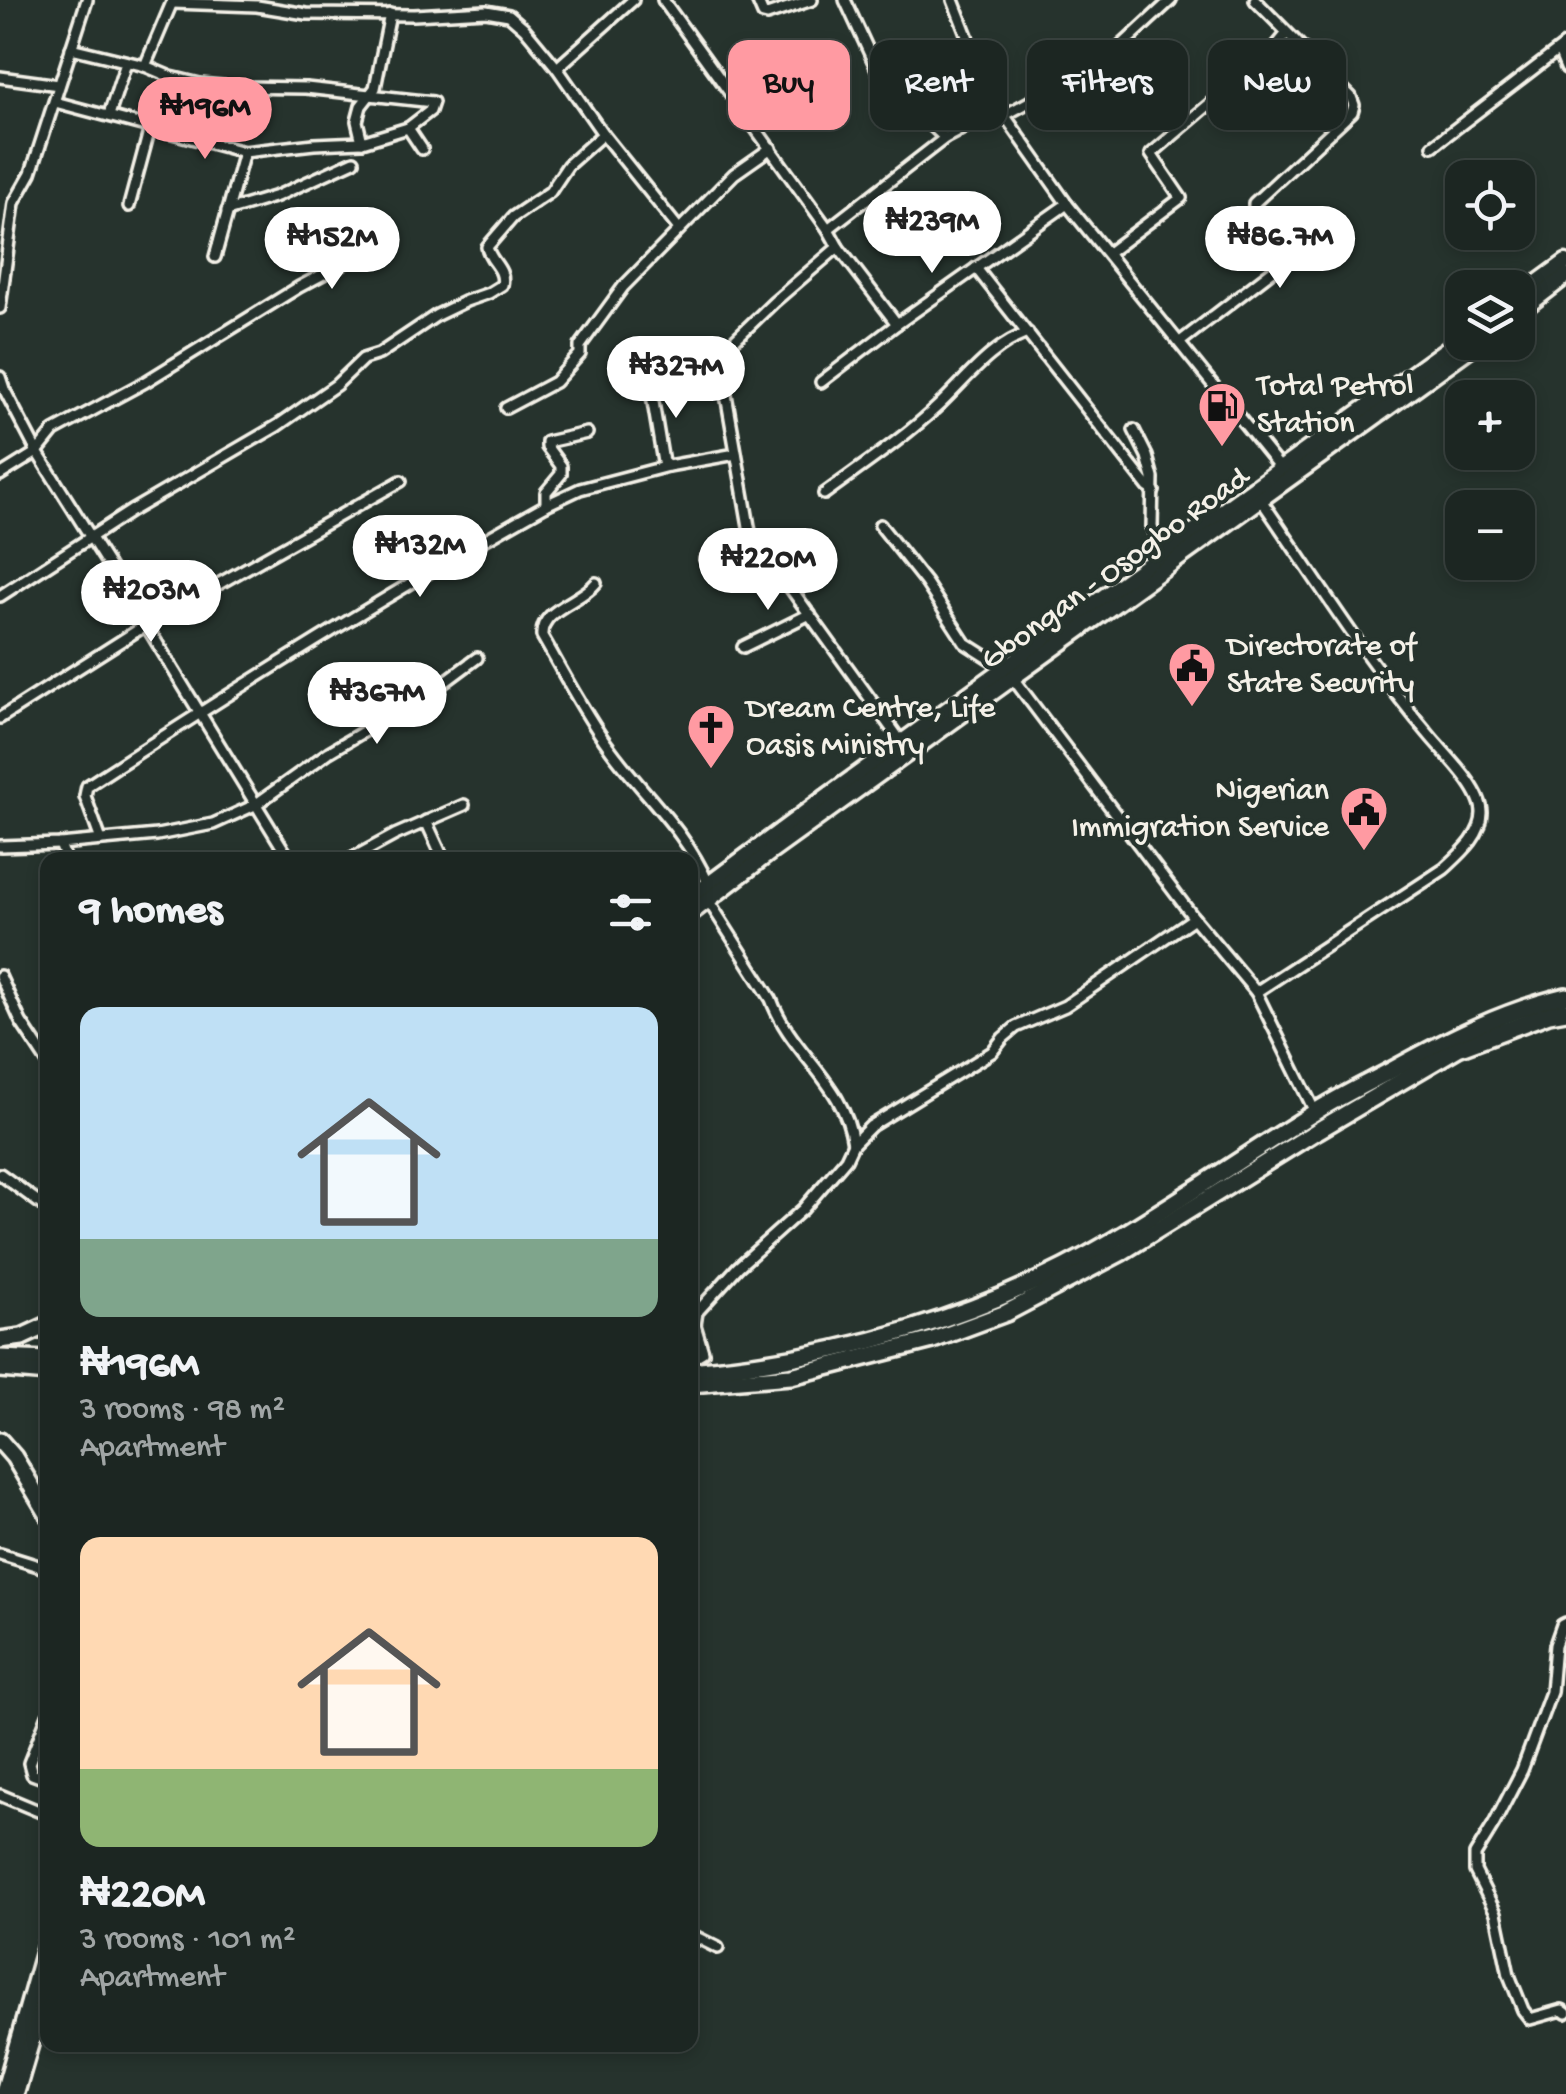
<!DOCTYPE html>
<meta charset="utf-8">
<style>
:root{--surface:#1c2622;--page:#29322f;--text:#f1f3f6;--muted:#a0a5a5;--line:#3a4340;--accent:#ff9aa2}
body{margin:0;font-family:"Gochi Hand",sans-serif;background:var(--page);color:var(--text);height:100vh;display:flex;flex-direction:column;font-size:38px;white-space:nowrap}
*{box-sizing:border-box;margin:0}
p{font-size:32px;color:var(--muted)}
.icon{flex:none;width:55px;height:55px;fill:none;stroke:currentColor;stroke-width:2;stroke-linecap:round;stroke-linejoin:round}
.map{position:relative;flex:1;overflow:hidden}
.sheet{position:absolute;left:40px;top:852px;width:658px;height:1200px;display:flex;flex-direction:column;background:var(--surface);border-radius:20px;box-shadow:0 5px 15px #0003,0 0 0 2px var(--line)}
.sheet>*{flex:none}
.hud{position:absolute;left:728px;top:40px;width:688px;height:90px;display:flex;gap:20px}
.fabs{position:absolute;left:1445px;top:160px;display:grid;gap:20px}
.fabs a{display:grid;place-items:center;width:90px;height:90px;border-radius:20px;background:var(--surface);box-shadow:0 5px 15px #0003,0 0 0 2px var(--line);font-size:50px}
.price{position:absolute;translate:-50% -85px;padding:0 22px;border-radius:35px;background:#fff;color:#222;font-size:32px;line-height:65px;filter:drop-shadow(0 2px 5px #0008)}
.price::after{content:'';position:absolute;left:50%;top:60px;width:30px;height:22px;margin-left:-15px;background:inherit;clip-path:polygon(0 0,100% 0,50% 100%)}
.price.current{background:var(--accent);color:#111}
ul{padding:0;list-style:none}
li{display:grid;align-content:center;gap:20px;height:530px;padding:0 40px}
li span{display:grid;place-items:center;height:310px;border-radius:20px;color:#555}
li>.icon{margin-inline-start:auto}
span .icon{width:180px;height:180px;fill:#fffc;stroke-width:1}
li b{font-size:42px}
h2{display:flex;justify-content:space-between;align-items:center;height:120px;padding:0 40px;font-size:42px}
.chip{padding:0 35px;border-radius:20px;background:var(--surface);box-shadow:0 5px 15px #0003,0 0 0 2px var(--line);font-size:35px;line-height:90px}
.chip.current{background:var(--accent);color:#111}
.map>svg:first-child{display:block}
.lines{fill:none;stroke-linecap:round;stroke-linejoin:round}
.minor-casing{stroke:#f4f1e8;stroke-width:16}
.primary-casing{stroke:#f4f1e8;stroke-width:21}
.trunk-casing{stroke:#f4f1e8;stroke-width:22}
.minor{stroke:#26332d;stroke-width:9}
.primary{stroke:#26332d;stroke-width:14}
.trunk{stroke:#26332d;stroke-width:15}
.labels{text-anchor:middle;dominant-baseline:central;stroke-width:8;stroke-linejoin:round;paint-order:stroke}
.poi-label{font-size:32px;fill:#f4f1e8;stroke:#26332d;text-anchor:start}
.street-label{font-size:32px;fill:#f4f1e8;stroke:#26332d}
</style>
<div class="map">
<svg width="1566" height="2094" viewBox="0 0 1566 2094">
<rect width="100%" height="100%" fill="#26332d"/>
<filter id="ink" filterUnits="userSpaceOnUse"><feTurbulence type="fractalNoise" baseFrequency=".01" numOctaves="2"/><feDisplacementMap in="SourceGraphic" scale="20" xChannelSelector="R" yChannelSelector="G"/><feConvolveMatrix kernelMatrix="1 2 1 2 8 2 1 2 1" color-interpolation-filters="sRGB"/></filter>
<g filter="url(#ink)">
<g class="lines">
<g class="minor-casing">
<g id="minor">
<path d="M663,0L828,229L838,247L897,324"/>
<path d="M757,0L763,14L767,15L812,0"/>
<path d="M845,0L881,78L945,138"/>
<path d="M953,0L978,64L1000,109L1067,204L1281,469"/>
<path d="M173,3L257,6L306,14L414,15L486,11L509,15L524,28L557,68L603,134L679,229"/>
<path d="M71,48L145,66L171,77L200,84L234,87L306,88L433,102L430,111L408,128"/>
<path d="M1559,51L1566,68"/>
<path d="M145,66L173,0"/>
<path d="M557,68L633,0"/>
<path d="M0,77L59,85"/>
<path d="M55,102L244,152L314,144L362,142L408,128L422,149"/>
<path d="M109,115L126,63"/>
<path d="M1005,115L1106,60L1171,0"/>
<path d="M362,142L357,121L361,106L375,88L390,14"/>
<path d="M1433,146L1566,44"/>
<path d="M129,206L150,128"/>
<path d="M227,211L277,196L354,161"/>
<path d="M828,229L945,138L1000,109"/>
<path d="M838,247L774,302L724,350L721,366L750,532L902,743"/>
<path d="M1108,253L1181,198L1151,154L1273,50L1287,33"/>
<path d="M215,257L244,152"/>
<path d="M976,268L1148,487L1154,491"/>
<path d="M0,308L14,203L31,173L87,0"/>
<path d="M1180,342L1280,265L1283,256L1281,250L1254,210V203L1352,112L1354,105L1351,97L1255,0"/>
<path d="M644,348L663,462L668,466L736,454"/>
<path d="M0,377L4,389L37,452L146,625L290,860"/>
<path d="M821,382L897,324L1067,204"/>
<path d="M506,408L555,382L580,354V346L623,287L734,174L771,148"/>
<path d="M1134,430L1147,456L1153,478L1152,527L1161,555"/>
<path d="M0,475L37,452L54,431L145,382L299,287L346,262"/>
<path d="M824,494C862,466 903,439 937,407C965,381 991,345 1028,333"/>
<path d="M546,505L580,489L668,466"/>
<path d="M880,525L926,583L965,643L1006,669L1194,918L1256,992L1315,1112"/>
<path d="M705,559L750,532"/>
<path d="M596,583C581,602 540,609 542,636C564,674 585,715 611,750C644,795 686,831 708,883"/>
<path d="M0,596L131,511L277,426L336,385L363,359L379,354L437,315L466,301L489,293L502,285C506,269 490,262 487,247L513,217L550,192L568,165L603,134"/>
<path d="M743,647L810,614"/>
<path d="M0,718L146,625L401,481"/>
<path d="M426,821L444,860"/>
<path d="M101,840L85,796L87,786C237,688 389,593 546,505V492L561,474V466L547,447V442L587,433"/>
<path d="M60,844L66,860"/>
<path d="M0,846L60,844L157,835L213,824L255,805L329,752L434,690L477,658"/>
<path d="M349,860L395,835L464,805"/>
<path d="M708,900L771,999C791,1054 845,1083 853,1144"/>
<path d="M0,976L21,1022L48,1063"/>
<path d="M1256,992L1444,869C1460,854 1482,836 1482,813C1482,789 1446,755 1431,737C1368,663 1316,579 1261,500"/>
<path d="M0,1174L48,1209"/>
<path d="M690,1355H698L703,1352L695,1325L697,1312L738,1267L803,1209L846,1159L853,1144L871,1126L992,1052L1003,1038L1016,1027L1065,1006L1194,918"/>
<path d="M0,1554L48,1569"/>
<path d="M1566,1623L1562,1625L1555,1645L1551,1692L1522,1770L1494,1824L1475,1855V1871L1496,1913L1509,1975L1523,2010L1530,2019L1562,2010L1566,2013"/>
<path d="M48,1715L29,1763L32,1774L48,1780"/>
<path d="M0,1795L48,1815"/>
<path d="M690,1934L718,1948"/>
</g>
</g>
<g class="primary-casing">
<g id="primary">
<path d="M1518,297L1566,262"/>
<path d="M1518,313L1566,276"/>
<path d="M690,898L826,797L1462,338"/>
<path d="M690,914L771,852L1479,342"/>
<path d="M3,2094L48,1935"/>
<path d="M16,2094L48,1985"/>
</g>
</g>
<g class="trunk-casing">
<g id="trunk">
<path d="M0,1340L22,1337L48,1325"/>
<path d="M0,1358L48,1360"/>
<path d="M0,1369L48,1373"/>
<path d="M690,1371C838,1359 986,1316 1114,1240C1181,1200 1246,1155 1312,1114C1338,1097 1366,1084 1392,1070C1448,1039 1503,1011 1566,996"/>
<path d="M690,1384L791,1376L933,1340L1006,1313L1122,1252L1317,1131L1458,1048L1549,1014L1566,1011"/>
<path d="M0,1441L14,1457L48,1514"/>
</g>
</g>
<use href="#minor" class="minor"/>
<use href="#primary" class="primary"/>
<use href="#trunk" class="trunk"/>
</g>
</g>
<defs>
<g id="fuel-pin" transform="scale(2.5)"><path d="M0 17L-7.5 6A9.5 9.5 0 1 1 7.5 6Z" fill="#ff9aa2" stroke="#26332d"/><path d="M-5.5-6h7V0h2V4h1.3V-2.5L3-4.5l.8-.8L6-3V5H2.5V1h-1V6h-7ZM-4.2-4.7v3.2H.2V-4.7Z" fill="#111"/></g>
<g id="civic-pin" transform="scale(2.5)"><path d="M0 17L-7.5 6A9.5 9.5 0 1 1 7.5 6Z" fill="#ff9aa2" stroke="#26332d"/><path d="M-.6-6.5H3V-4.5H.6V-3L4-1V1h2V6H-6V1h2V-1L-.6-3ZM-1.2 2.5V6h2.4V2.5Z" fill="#111"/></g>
<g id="church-pin" transform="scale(2.5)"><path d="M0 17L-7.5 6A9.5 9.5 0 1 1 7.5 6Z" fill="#ff9aa2" stroke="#26332d"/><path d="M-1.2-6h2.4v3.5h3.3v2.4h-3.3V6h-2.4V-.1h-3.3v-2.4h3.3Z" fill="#111"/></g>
</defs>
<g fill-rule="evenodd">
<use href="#fuel-pin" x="1222" y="406"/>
<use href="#civic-pin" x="1192" y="666"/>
<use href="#church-pin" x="711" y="728"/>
<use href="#civic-pin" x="1364" y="810"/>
</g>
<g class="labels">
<g class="poi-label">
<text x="1257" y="388">Total Petrol<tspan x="1257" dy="37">Station</tspan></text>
<text x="1227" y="648">Directorate of<tspan x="1227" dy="37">State Security</tspan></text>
<text x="746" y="710">Dream Centre, Life<tspan x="746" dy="37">Oasis Ministry</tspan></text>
<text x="1329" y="792" text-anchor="end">Nigerian<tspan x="1329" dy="37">Immigration Service</tspan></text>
</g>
<g class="street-label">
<text transform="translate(1116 570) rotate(-36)">Gbongan - Osogbo Road</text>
</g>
</g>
</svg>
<div class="fabs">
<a><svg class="icon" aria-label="locate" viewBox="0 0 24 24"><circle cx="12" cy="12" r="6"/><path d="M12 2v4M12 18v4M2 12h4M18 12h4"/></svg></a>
<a><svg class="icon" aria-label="layers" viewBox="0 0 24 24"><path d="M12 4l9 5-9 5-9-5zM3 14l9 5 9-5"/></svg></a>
<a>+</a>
<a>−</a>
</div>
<b class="price current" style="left:205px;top:162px">₦196M</b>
<b class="price" style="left:932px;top:276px">₦239M</b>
<b class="price" style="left:1280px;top:291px">₦86.7M</b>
<b class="price" style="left:332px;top:292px">₦152M</b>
<b class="price" style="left:676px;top:421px">₦327M</b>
<b class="price" style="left:420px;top:600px">₦132M</b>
<b class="price" style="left:768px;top:613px">₦220M</b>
<b class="price" style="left:151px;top:645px">₦203M</b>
<b class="price" style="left:377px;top:747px">₦367M</b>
<div class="hud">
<a class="chip current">Buy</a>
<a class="chip">Rent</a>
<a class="chip">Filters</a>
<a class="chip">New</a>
</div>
<section class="sheet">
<h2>9 homes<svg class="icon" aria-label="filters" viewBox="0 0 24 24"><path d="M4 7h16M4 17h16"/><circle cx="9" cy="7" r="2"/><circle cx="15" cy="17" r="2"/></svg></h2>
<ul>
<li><span style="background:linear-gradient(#bfe0f5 75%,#7fa58c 0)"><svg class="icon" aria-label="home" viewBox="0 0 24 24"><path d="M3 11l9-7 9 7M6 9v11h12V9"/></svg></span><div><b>₦196M</b><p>3 rooms · 98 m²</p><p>Apartment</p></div></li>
<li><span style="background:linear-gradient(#ffd9b3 75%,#8fb573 0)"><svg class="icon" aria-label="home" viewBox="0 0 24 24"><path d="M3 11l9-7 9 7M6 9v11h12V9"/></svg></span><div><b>₦220M</b><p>3 rooms · 101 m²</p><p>Apartment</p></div></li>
</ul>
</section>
</div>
